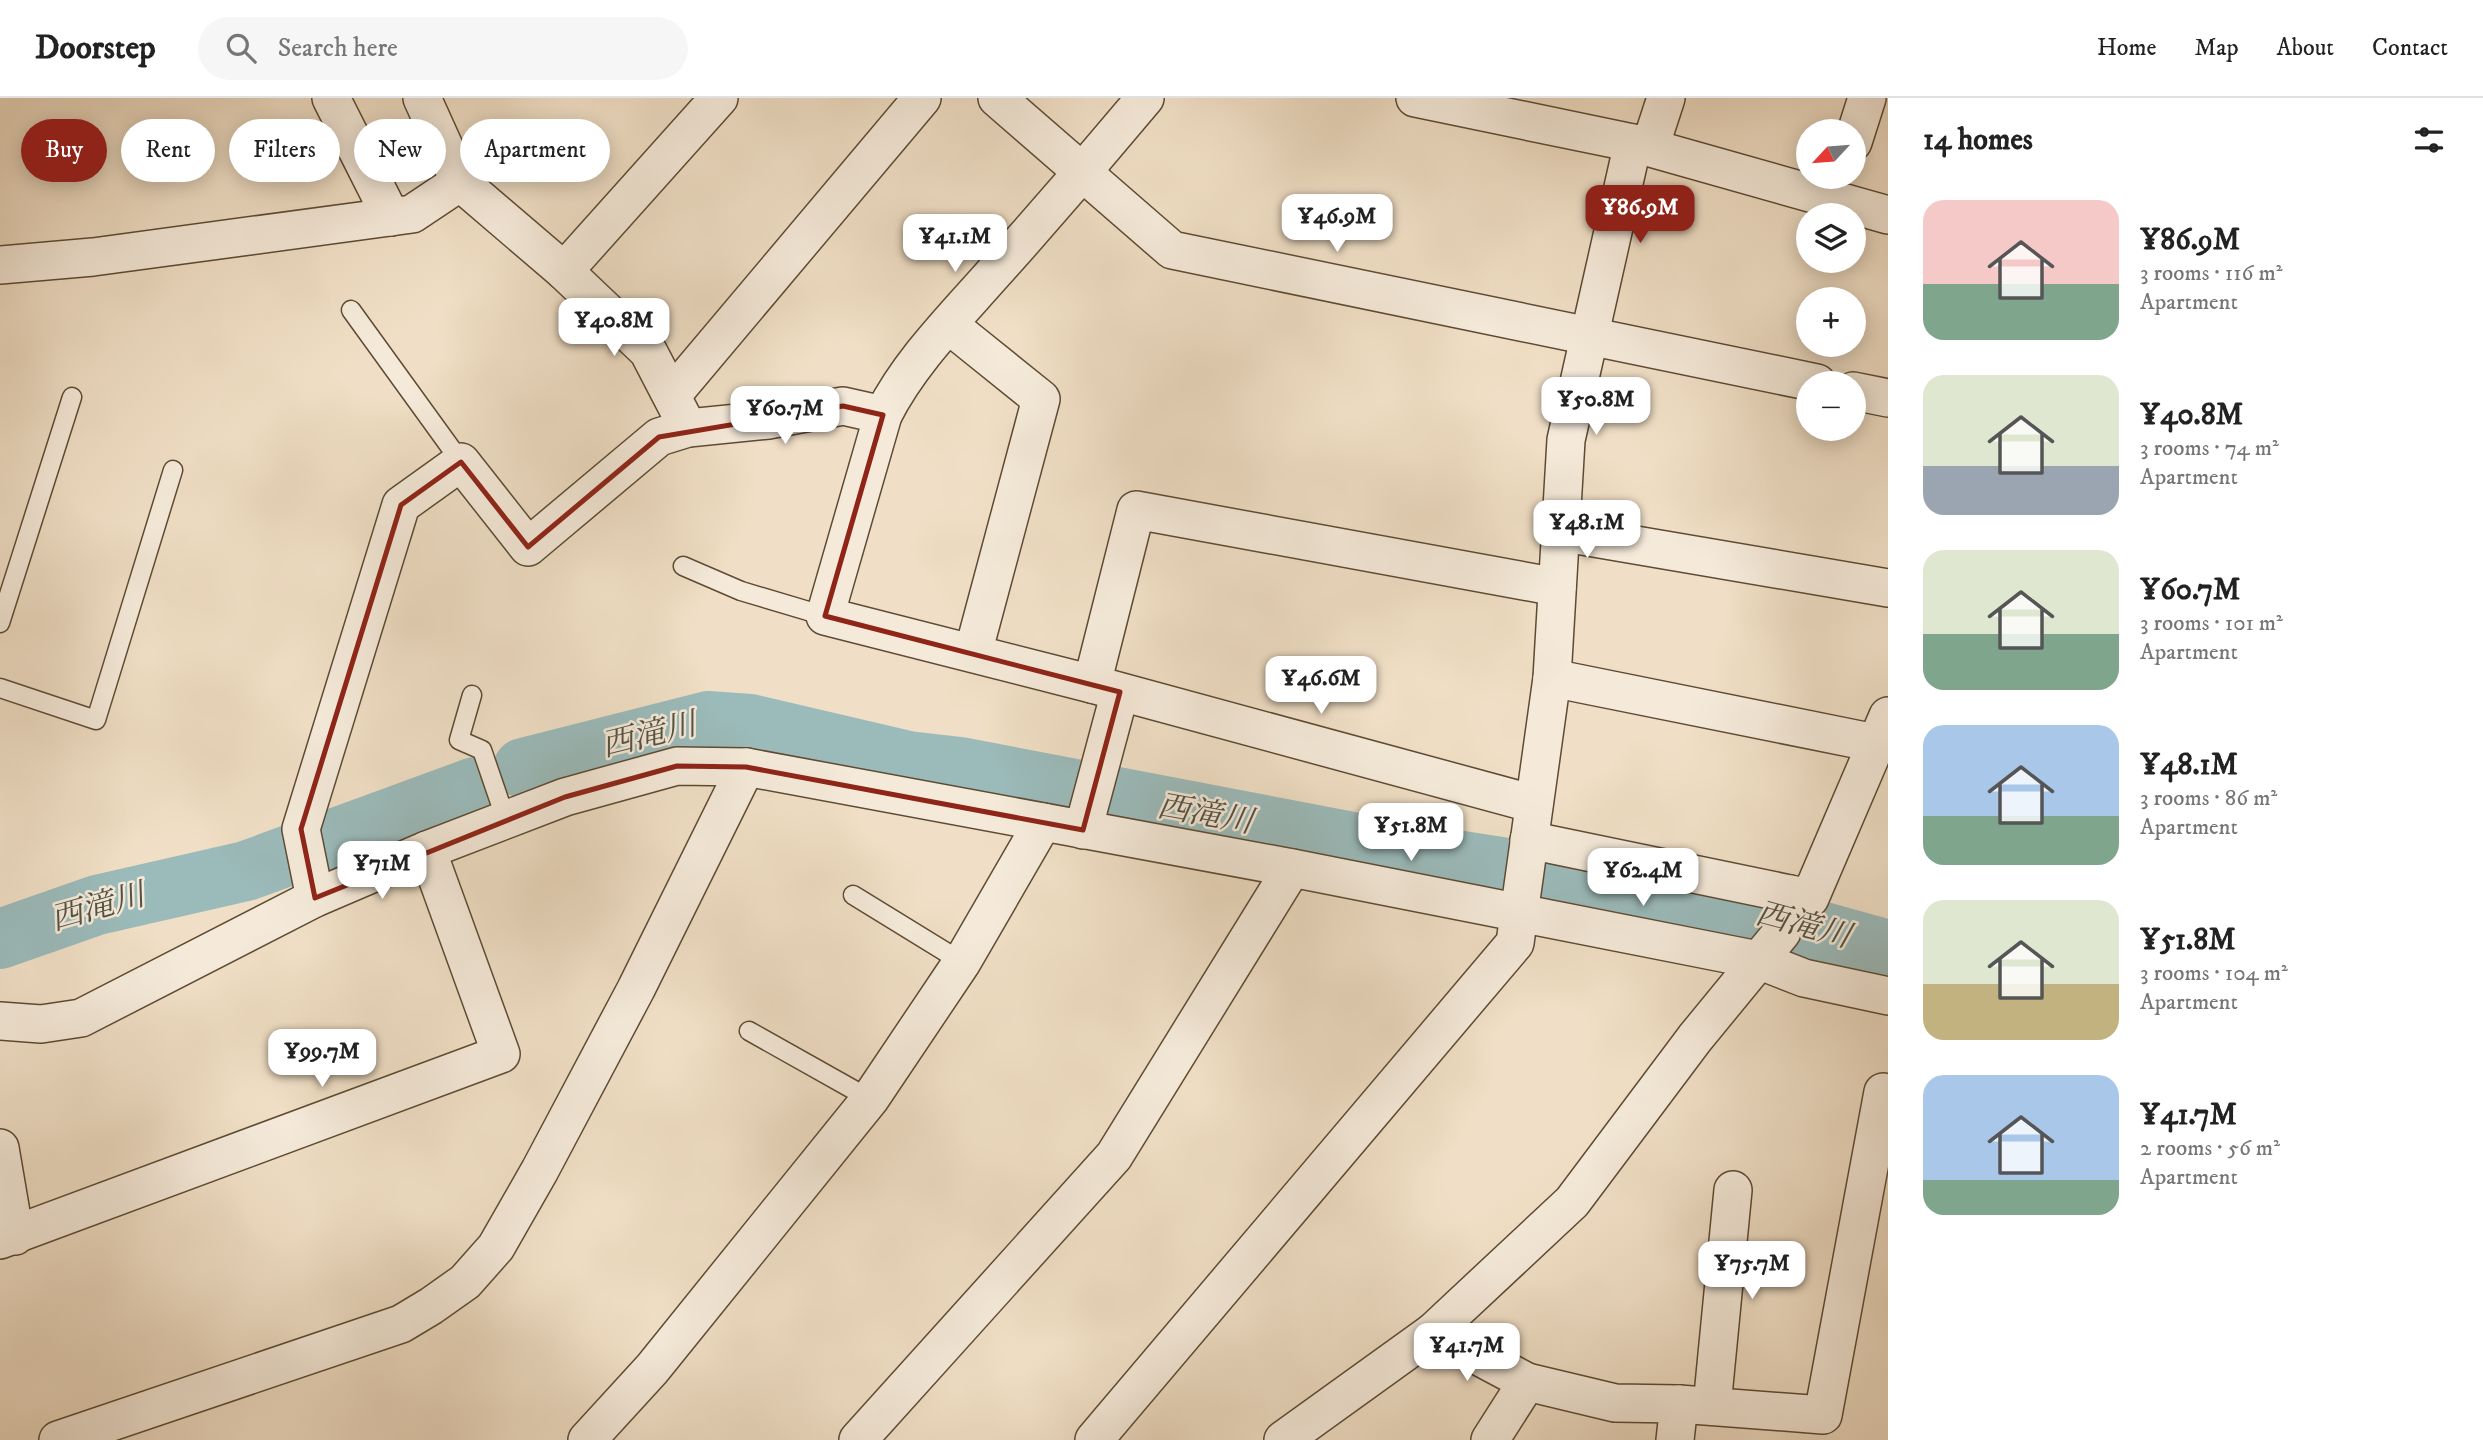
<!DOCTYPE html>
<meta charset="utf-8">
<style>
:root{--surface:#fff;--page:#f6f6f6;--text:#222;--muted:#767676;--line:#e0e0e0;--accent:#8f2418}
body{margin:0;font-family:"IM FELL DW Pica","Noto Serif JP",serif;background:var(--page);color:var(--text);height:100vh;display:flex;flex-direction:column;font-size:26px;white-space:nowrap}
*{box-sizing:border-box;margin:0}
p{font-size:23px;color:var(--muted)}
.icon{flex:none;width:38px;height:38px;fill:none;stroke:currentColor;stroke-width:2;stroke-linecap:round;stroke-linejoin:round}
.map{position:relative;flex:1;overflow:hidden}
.drawer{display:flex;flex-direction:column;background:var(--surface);width:595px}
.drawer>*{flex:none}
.top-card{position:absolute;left:21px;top:21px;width:665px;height:63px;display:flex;gap:14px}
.needle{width:46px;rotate:244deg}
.fabs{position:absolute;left:1796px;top:21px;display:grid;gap:14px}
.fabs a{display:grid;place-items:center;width:70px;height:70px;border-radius:50%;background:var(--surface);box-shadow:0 4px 18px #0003;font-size:35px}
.price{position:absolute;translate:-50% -60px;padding:0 16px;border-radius:14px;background:#fff;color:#222;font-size:23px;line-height:46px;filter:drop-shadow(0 2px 4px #0008)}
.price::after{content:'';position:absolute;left:50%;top:42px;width:21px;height:16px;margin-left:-10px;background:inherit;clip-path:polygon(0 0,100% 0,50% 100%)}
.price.selected{background:var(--accent);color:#fff}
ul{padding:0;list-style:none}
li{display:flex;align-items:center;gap:21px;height:175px;padding:0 35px}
li span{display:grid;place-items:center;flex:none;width:196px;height:140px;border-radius:21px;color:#555}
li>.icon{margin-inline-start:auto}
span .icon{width:84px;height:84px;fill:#fffc;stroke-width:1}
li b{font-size:30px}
h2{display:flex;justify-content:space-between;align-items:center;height:84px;padding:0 35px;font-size:30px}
.pill{padding:0 24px;border-radius:32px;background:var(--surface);box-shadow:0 4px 18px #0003;font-size:24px;line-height:63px}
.pill.selected{background:var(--accent);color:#fff}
header{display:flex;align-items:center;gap:42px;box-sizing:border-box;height:98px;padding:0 35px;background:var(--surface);border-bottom:2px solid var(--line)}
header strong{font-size:33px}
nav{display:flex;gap:38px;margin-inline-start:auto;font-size:24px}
.search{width:490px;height:63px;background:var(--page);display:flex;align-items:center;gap:18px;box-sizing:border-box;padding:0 24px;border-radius:38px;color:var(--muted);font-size:26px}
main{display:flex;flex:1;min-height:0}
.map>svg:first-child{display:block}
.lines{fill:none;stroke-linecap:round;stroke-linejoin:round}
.river{stroke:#9bbbbb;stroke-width:60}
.lane-casing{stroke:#5d4b34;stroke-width:21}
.street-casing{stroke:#5d4b34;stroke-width:40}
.lane{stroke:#f5eada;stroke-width:18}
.street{stroke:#f5eada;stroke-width:37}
.marked{fill:none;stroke:#8f2418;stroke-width:5;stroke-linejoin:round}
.labels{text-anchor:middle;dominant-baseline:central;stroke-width:5;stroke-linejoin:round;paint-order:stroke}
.water-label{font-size:32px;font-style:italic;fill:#535243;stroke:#f5eada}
</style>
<header>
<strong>Doorstep</strong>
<div class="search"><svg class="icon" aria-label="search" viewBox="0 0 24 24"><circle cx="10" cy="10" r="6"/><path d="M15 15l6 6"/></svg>Search here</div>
<nav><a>Home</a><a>Map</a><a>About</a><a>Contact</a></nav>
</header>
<main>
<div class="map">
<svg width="1888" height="1342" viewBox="0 0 1888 1342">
<rect width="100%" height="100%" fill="#f0dfc6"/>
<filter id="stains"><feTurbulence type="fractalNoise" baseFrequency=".00286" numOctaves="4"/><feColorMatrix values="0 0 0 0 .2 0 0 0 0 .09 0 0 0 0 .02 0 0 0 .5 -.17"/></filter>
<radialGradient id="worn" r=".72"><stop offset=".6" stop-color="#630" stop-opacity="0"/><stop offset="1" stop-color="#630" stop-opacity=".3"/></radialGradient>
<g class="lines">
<g class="river">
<path d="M523,670L708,623L750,626L908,663L960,669L1410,755L1697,799L1888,852"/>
<path d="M0,841L97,807L246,773L475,689"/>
</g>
<g class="lane-casing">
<g id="lane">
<path d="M351,212L461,364"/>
<path d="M683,468L741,493L825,518"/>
<path d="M0,525L72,299"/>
<path d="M0,590L96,622L173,372"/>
<path d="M472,597L459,642L482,652L506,722"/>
<path d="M853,797L962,864"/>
<path d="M749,933L870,1001"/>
</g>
</g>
<g class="street-casing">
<g id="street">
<path d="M331,0L391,119"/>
<path d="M422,0L460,84L564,173L648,253L688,330"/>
<path d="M997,0L1172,152L1817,285"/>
<path d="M1145,0C1095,60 1044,119 991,178C953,221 909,265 883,317L825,518L1092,586L1534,706"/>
<path d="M1415,0L1633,45L1888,117"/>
<path d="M1853,44L1867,0"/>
<path d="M1650,49L1666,0"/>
<path d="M0,167L93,159L412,116L460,84"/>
<path d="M564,173L719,0"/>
<path d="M949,227L1041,301L973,555"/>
<path d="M1853,293L1888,300"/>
<path d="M672,297L922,0"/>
<path d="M1559,434L1888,490"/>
<path d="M1552,580L1875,645"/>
<path d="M1092,586L1136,412L1557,489"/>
<path d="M1083,732L1120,594"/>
<path d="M1529,742L1790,796"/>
<path d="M315,800L301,731L401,407L461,364L528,449L659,339L688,330L768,322L843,308L883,317"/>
<path d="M0,923L41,926L81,920L315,800L427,752L565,699L677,668L746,669L1292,770L1758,862L1804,880L1888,898"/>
<path d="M0,1050L15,1138"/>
<path d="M0,1142L501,956L427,752"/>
<path d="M1433,1234L1527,1284L1615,1305L1679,1306L1675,1342"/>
<path d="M1679,1306L1823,1317L1883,994L1888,995"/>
<path d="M1712,1308L1733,1092"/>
<path d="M58,1342L401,1226L431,1208L465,1184L496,1149L540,1072L636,891L746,669"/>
<path d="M587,1342L652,1271L870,1001L962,864L1043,724"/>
<path d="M858,1342L1114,1058L1292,770"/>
<path d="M1094,1342L1515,845L1552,580L1566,342L1633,45"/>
<path d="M1283,1342L1433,1234L1572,1104L1695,940L1782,834L1790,796L1810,800L1888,618"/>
<path d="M1490,1342L1527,1284"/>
</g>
</g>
<use href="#lane" class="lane"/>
<use href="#street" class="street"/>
</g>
<path class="marked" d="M843,308L883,317L825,518L1120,594L1083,732L746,669L677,668L565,699L315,800L301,731L401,407L461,364L528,449L659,339Z"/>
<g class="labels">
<g class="water-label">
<text transform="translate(649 638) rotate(-14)">西滝川</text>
<text transform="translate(1205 717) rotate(10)">西滝川</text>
<text transform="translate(98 810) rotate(-16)">西滝川</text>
<text transform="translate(1803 828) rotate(15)">西滝川</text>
</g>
</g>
<rect width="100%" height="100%" filter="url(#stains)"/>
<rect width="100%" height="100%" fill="url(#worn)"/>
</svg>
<div class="fabs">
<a><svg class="needle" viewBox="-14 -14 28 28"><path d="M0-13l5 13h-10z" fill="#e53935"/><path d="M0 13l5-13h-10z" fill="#767676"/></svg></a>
<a><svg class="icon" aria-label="layers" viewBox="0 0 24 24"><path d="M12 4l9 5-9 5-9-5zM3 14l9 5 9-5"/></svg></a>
<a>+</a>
<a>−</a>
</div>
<b class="price selected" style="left:1640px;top:147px">¥86.9M</b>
<b class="price" style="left:1337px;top:156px">¥46.9M</b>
<b class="price" style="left:955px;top:176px">¥41.1M</b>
<b class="price" style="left:614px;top:260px">¥40.8M</b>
<b class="price" style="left:1596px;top:339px">¥50.8M</b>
<b class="price" style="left:785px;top:348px">¥60.7M</b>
<b class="price" style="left:1587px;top:462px">¥48.1M</b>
<b class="price" style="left:1321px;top:618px">¥46.6M</b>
<b class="price" style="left:1411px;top:765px">¥51.8M</b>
<b class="price" style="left:382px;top:803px">¥71M</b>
<b class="price" style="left:1643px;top:810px">¥62.4M</b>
<b class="price" style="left:322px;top:991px">¥99.7M</b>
<b class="price" style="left:1752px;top:1203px">¥75.7M</b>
<b class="price" style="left:1467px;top:1285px">¥41.7M</b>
<div class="top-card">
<a class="pill selected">Buy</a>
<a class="pill">Rent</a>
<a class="pill">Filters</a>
<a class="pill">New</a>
<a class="pill">Apartment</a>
</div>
</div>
<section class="drawer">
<h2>14 homes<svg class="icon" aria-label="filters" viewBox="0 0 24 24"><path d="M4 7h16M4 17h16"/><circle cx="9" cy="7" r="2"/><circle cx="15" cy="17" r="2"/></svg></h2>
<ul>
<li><span style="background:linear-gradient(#f6c9c9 60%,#7fa58c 0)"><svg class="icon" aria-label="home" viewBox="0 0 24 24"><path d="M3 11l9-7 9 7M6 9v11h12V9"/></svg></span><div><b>¥86.9M</b><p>3 rooms · 116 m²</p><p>Apartment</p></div></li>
<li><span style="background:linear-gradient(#dfe7d0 65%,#9aa5b1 0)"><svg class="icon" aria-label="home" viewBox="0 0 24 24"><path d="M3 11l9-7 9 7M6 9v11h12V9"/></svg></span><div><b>¥40.8M</b><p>3 rooms · 74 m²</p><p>Apartment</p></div></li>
<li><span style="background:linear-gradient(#dfe7d0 60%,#7fa58c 0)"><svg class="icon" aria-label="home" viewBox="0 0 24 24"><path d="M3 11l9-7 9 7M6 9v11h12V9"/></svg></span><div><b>¥60.7M</b><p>3 rooms · 101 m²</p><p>Apartment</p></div></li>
<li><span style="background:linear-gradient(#a9c7e8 65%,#7fa58c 0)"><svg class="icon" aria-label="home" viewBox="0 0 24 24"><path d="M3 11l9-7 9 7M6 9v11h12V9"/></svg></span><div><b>¥48.1M</b><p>3 rooms · 86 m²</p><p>Apartment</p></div></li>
<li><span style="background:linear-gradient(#dfe7d0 60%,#c2b280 0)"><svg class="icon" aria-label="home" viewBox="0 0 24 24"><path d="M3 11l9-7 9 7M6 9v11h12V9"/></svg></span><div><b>¥51.8M</b><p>3 rooms · 104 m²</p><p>Apartment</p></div></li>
<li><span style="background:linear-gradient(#a9c7e8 75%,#7fa58c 0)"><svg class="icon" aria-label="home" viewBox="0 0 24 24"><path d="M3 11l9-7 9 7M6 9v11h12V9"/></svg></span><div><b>¥41.7M</b><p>2 rooms · 56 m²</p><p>Apartment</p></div></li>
</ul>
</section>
</main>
